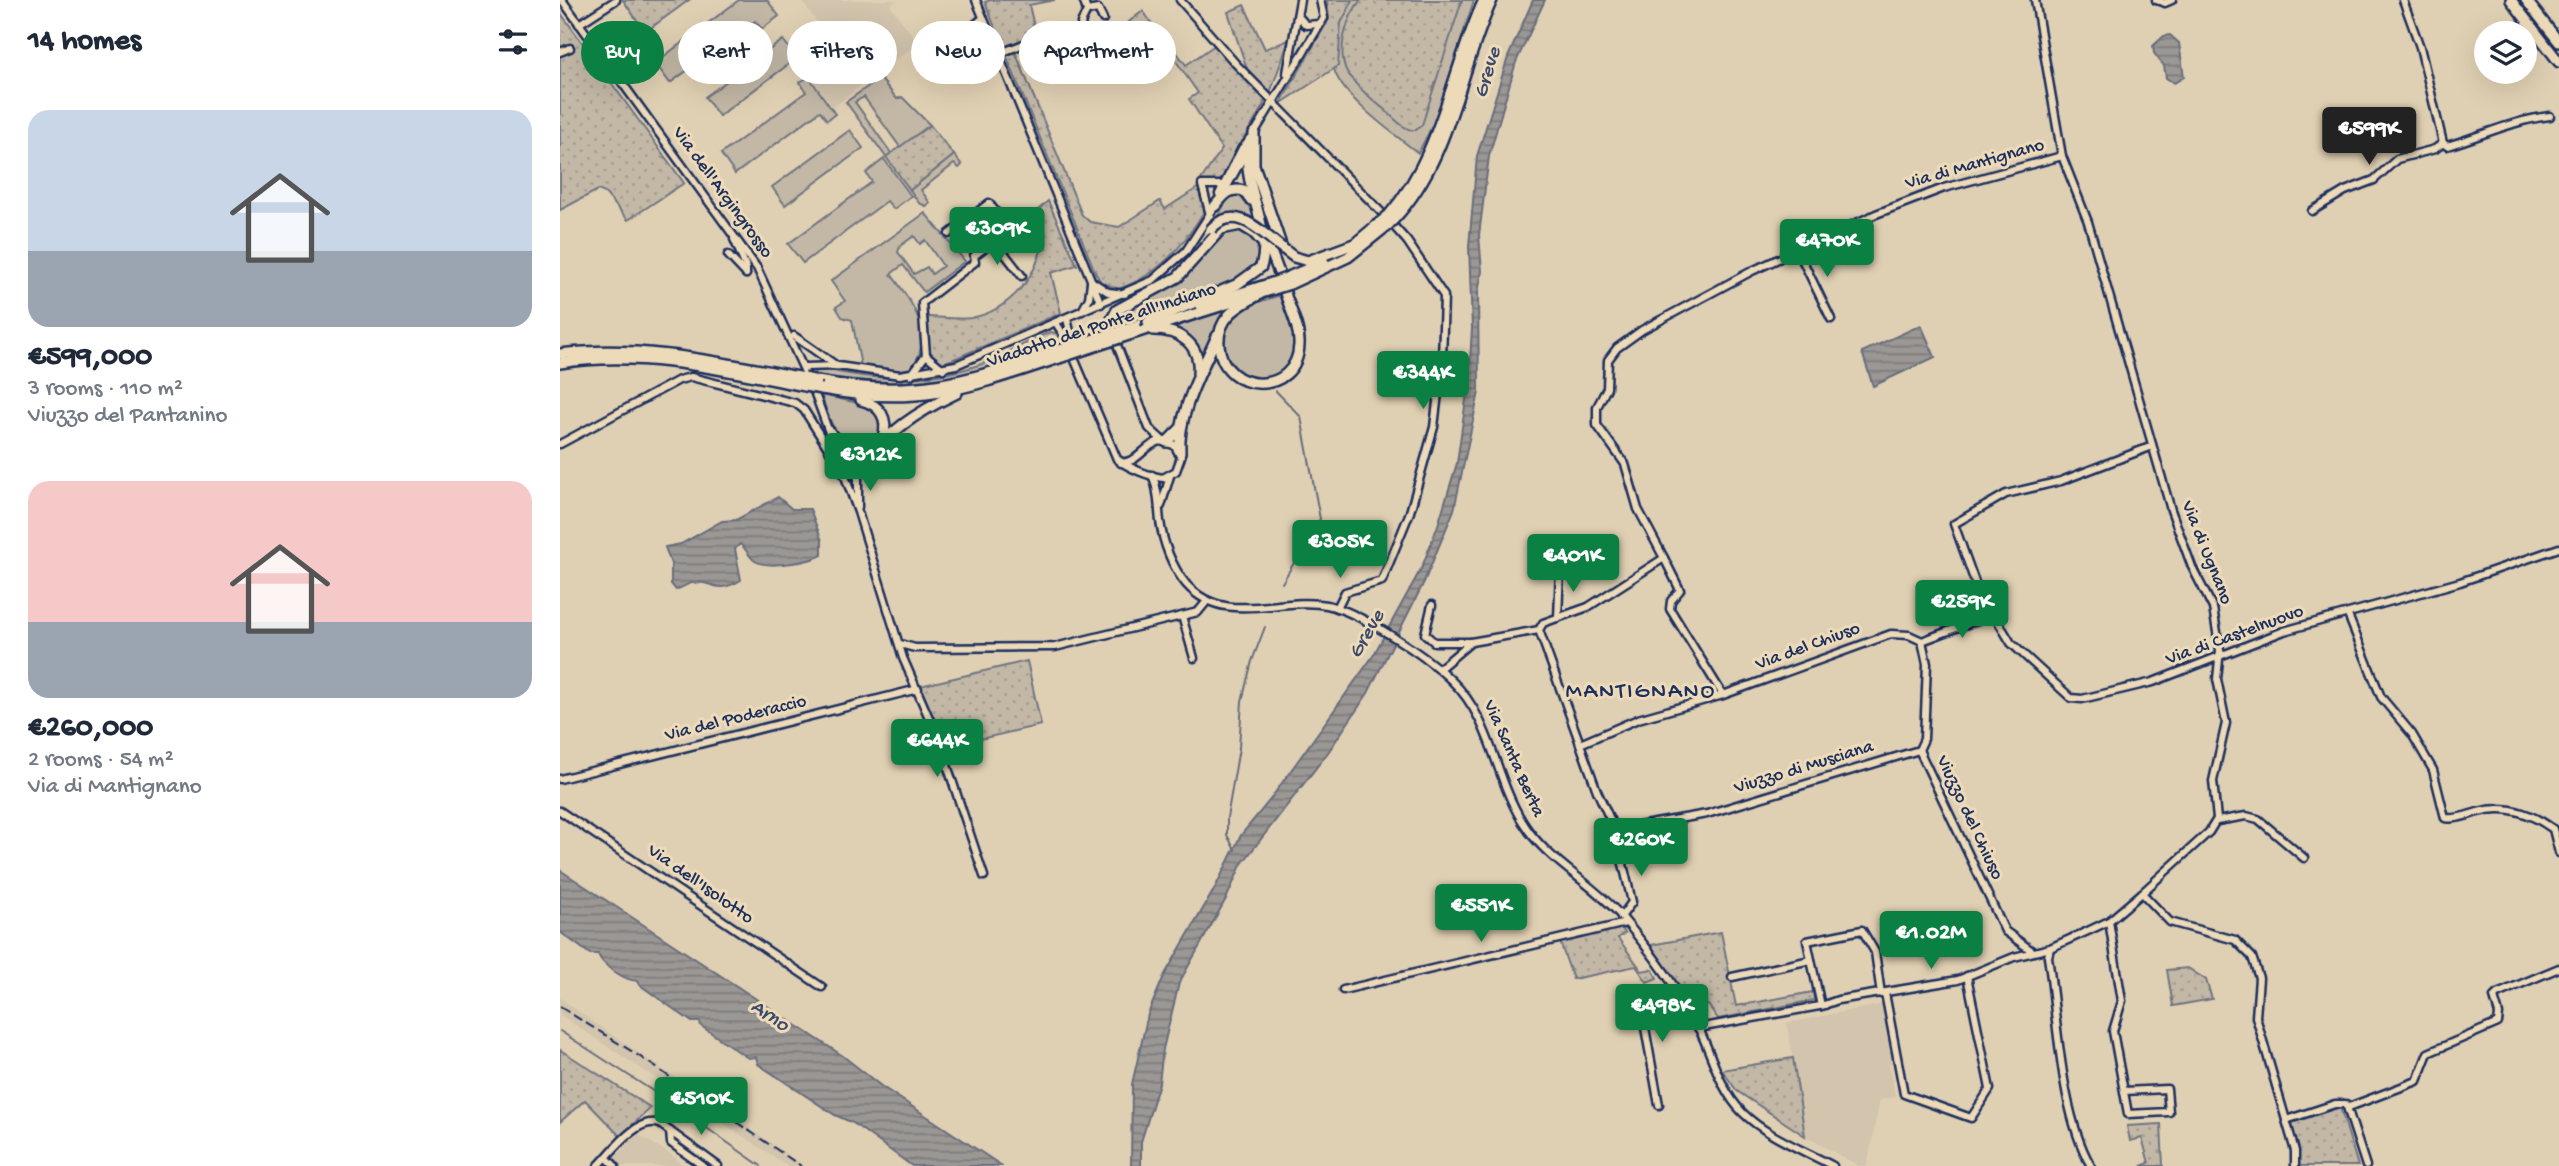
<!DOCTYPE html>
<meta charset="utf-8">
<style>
:root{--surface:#fff;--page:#f6f6f7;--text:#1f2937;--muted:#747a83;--accent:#0b8043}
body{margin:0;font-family:"Gochi Hand",sans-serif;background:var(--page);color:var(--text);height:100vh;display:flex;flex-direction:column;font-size:26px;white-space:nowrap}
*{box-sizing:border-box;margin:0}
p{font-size:23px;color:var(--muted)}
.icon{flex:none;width:38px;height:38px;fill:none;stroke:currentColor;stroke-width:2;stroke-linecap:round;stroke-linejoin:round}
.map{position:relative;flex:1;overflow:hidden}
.drawer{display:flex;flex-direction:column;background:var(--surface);width:560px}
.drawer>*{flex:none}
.banner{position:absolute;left:21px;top:21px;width:665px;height:63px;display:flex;gap:14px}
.buttons{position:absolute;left:1914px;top:21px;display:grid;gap:14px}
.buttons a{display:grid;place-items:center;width:63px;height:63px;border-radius:50%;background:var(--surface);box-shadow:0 7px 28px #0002;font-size:35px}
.price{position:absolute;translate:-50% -60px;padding:0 16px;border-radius:7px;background:var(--accent);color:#fff;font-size:23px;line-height:46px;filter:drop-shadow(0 2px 4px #0008)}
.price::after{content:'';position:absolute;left:50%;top:42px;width:21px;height:16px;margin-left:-10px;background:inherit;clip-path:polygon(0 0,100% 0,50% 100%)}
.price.current{background:#222;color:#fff}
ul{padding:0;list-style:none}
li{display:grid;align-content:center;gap:14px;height:371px;padding:0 28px}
li span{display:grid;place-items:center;height:217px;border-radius:21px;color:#555}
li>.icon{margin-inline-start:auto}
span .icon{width:126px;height:126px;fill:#fffc;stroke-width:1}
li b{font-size:30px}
h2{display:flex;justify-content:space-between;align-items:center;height:84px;padding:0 28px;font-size:30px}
.tag{padding:0 24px;border-radius:32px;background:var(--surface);box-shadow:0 7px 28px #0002;font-size:24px;line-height:63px}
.tag.current{background:var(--accent);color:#fff}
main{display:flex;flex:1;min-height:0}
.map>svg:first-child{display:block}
.built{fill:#d2c4ad}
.grass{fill:#c3b8a6;stroke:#6f7482;stroke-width:2;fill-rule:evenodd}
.park{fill:url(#park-dots);stroke:#6f7482;stroke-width:2}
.water{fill:url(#water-rules);stroke:#676d7e;stroke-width:2}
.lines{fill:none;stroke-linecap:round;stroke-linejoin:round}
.stream{stroke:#676d7e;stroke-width:2}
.minor-casing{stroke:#1b2f5e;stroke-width:11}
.highway-casing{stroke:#1b2f5e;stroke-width:14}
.minor{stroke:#eddab8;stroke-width:6}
.highway{stroke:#eddab8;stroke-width:9}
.rail{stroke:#1b2f5e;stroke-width:2;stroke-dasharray:10 5;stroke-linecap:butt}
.highway-bridge-casing{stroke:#1b2f5e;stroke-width:14;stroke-linecap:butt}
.highway-bridge{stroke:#eddab8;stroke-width:9}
.labels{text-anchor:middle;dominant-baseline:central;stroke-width:6;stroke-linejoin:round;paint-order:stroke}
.street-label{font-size:19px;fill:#1b2f5e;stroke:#eddab8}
.water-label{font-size:21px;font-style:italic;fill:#3b496c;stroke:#eddab8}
.quarter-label{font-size:23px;letter-spacing:2px;fill:#1b2f5e;stroke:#eddab8}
</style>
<main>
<section class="drawer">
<h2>14 homes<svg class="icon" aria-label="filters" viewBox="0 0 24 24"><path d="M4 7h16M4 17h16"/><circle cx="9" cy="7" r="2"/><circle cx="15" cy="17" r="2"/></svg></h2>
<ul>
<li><span style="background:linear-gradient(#c9d6e8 65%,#9aa5b1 0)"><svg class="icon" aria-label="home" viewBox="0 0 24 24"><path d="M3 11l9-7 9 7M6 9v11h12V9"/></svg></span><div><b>€599,000</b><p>3 rooms · 110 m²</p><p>Viuzzo del Pantanino</p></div></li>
<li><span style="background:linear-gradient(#f6c9c9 65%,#9aa5b1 0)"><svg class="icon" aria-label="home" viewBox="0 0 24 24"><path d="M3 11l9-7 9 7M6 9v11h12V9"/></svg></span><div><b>€260,000</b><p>2 rooms · 54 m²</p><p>Via di Mantignano</p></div></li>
</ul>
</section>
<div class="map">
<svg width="1999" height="1166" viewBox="0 0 1999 1166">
<defs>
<pattern id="park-dots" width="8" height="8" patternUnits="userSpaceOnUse" patternTransform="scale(1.75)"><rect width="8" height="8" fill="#c3b8a6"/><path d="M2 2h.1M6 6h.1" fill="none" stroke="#a79e91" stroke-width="1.8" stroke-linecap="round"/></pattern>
<pattern id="water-rules" width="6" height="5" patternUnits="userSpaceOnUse" patternTransform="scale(1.75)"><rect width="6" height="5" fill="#9a9794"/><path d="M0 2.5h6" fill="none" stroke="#7d7c7c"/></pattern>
</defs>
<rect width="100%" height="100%" fill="#e0d0b3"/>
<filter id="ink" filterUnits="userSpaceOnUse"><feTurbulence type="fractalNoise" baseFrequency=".0143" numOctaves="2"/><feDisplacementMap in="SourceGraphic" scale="14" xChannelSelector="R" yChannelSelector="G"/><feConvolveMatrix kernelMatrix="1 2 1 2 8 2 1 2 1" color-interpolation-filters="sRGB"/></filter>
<g filter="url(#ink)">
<g class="built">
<path d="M241,0H337L330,5L358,43L273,107L255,83L293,54L289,50L282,56Z"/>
<path d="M0,998L32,1021L244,1166H228L0,1015Z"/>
<path d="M1323,1004L1334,1063L1329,1064L1335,1097L1320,1100L1307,1166H1299L1245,1136L1227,1023Z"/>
<path d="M78,1134L116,1158L121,1165L129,1166H58L52,1160Z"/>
</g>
<g class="grass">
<path d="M179,0H207L219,16L202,29L195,21L110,83L95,63Z"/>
<path d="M789,0H914L875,121L858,153C836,135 781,97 774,69C768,47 782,20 789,0Z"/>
<path d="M223,40L237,58L159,116L145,97Z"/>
<path d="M249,77L275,114L267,120L260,111L175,174L161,154L246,92L240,82Z"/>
<path d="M320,78L337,99L342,97L370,125L340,147L304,97L295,102L331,153L326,157L286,102Z"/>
<path d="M290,130L303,148L225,205L212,187Z"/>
<path d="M394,155L402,165L399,168L394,164L361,190L370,203L366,206L359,203L350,190Z"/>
<path d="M324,159L351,196L334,209L327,201L243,263L228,244L312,182L306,173Z"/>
<path d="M677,195L691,203L696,224C681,211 669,214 653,224L668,199Z"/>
<path d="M365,213L405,261L364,292L343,265L331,274C352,303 376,333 352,368L334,371L301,366L292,320L282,317L276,307L285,301L271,281ZM354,236L360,244L365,240L383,266L372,274L367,267L354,274L338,252L340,246Z"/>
<path d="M676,228L688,232L700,248L699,262L693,274L644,296L556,326L560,314C580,303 599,296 617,282C638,265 651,235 676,228Z"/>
<path d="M721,295C726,310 739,331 737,347C736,357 730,365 724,371C689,404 638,345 676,314C688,304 706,300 721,295Z"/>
<path d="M667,310L645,354L611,328Z"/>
<path d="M491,332L499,334L505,343C447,362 385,389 322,386C299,385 276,380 253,376L255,371L264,369C318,382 374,382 427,362C449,353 469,340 491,332Z"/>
<path d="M261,395L312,406L322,423C319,436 316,443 303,447C277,455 268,412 261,395Z"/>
</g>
<g class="park">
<path d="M63,0H129L85,32Z"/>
<path d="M430,0H495L469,5L476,35L443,48L425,2Z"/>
<path d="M767,0H793L781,23L778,66L720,104L769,19Z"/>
<path d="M801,0H902L862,125L856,130C844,131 834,118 825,110C812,99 796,87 787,72C776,51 787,16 801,0Z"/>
<path d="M684,5L705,49L729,40L710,93L687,69L668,12Z"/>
<path d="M583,11L595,28L530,65L522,57L536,45L532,38L553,34Z"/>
<path d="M0,12L124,183L68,220L45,193L38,190L0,210Z"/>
<path d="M609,42L626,65L655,45L706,100L661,182L640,181L662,149L629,99L638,93L605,45Z"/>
<path d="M455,51L522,215L530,222L559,227L600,201L605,209L639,187L645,210C624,245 599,276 558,289L541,282L536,274L446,55Z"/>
<path d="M370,125L394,155L350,190L326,157Z"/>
<path d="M488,201L517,265L491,273L501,313L382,364L370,354L367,317C380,317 397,320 411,318C449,311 480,275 483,237C484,228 480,218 478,210Z"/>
<path d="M467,661L481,725L385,747L360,686Z"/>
<path d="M1060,926L1065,933L1058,938L1082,971L1092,969L1097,978L1087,982L1076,966L1013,979L1000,942Z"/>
<path d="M1161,932L1176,1006L1253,992L1254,1000L1158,1019L1148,1005L1132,1006L1091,945Z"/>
<path d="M1628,968L1646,980L1652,999L1613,1006L1607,970Z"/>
<path d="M0,1050L2,1051L91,1108L60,1136L25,1100L0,1122Z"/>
<path d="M1233,1058L1245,1136L1177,1091L1162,1070Z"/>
<path d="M1780,1107L1798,1166H1738L1732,1120Z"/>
<path d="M1601,1124L1603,1166H1581L1589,1163L1582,1138L1570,1141L1567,1126Z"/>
</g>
<g class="water">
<path d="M973,0H985L956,62L929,156L919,235L922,271L918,293L919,392L894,510L864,582L808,693L769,751L681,865L667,897L619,983L603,1049L599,1083L581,1142V1166H571L572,1084L588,1014L604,976L655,888L681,835L709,801L813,656L862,567L878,525L897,463L909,378L912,328L909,246L917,156L948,57Z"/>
<path d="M1610,35L1619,43L1624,77L1614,83L1606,78L1604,66L1594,53L1593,46L1604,36Z"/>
<path d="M1361,325L1375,357L1313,386L1302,352Z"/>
<path d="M218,497L232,509H250L262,541V555C249,562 207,569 195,561C188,556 187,549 180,544L175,549L181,580C154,596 153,579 132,583C127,584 121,588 116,590L111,584V564L105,547L121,544L162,521L176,520Z"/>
<path d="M0,870L283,1056L321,1086L442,1166H352L293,1123L275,1115L198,1064L196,1057L188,1058L141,1026L140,1022H132L80,985L78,981C66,981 42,966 38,954H30L0,932Z"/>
</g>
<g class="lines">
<g class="stream">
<path d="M716,391L741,417L760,519L722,583"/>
<path d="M675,850L667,835V818L679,748L682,701L692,661L705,627"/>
<path d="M0,1031L102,1097"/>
<path d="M111,1103L201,1166"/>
</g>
<g class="minor-casing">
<g id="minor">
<path d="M2,0L197,268L255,394L298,512L343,658L379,741L424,876"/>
<path d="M416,0L541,304"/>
<path d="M620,0L676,64L822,213L847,241L884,296L882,360L874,427L850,512L822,581L785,592L777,608"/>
<path d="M1596,0L1605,3L1612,0"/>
<path d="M1843,0L1860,47L1883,143"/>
<path d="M527,11L538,9L543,19"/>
<path d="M738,16L746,25L759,24"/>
<path d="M19,24L56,0"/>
<path d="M474,40L500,57L513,77"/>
<path d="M0,52L10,48"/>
<path d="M438,54L474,40L524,36L521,23L527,11L524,2"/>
<path d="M369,62L423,18"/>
<path d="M727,73L740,0"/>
<path d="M693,135L764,18L760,0"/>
<path d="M1883,143L1887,146C1922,136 1953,120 1990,116"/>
<path d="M659,194L682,148L690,140"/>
<path d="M663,194L686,152"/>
<path d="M1752,211L1785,191L1814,180L1837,159L1875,149L1883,143"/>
<path d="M650,215L642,185H662"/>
<path d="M174,239L186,267V274"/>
<path d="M434,240L462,276"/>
<path d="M1238,251L1271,319"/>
<path d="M168,255L186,274"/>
<path d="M533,282L548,292L565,294"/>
<path d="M522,311L529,298L531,282"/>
<path d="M507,318L512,341"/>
<path d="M496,323L508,342"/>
<path d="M234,336L277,366"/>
<path d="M518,341L530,331L552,330"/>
<path d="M557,345L589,428L602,440"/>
<path d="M366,355L362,303L415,262L414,256L449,229L429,203L389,234"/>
<path d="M514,358L557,459C569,468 588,476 603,478L616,471L621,457L614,445L600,441C583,446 581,461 561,463"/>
<path d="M245,367L278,366L340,375L396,365L593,280L626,251L657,203"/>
<path d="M351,375L366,355L383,369"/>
<path d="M270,430L282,446L300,462L295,475L281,472"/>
<path d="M0,444L119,380L131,377L235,403L244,410L273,456L277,458L290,454"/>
<path d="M1590,447L1501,481L1446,494L1394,524L1416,585L1451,643L1511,698L1522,699L1593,682L1724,631L1900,582L1999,548"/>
<path d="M592,475C599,489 598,506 600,521C603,543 612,567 626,584C664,627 719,596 767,605C800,612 868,657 892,681C931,718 935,777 962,821C986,861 1031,881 1061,916C1088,948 1120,991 1139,1029C1153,1057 1159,1088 1182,1112C1206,1136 1243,1150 1273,1166"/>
<path d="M601,506L610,476"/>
<path d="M298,507V472"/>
<path d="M1104,558L1120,590L1111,601L1110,609L1163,695"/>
<path d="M872,605L865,634L874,642H911L979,630"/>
<path d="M1788,615L1821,697L1852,734L1873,770L1885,818C1896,820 1907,815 1918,812C1945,804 1971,813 1993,829L1999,853"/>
<path d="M622,616L634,658"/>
<path d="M998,618L1000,568"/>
<path d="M979,630L983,623L1028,607L1104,558L1078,509L1065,464L1037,425V407L1047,388L1048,360L1057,348L1082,330L1192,271L1316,214L1384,188L1502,156"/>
<path d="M979,630L1037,791L1055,830L1072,902L1061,917"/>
<path d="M340,644L355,648L495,647L638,612L647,601"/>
<path d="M879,669L911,642"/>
<path d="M1020,744L1078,719L1163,695L1331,634L1349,635L1362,641L1431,615"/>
<path d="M1359,750L1445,931L1472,951"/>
<path d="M1359,750L1364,739L1367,664L1362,641"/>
<path d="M0,779L358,689"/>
<path d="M0,811L262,987"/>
<path d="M1657,821L1686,816L1698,819L1744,858"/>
<path d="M1055,830L1147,814L1359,750"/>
<path d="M1582,893L1610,922L1675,940L1692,957L1699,978L1696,1017L1735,1151V1166"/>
<path d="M1549,921L1562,1001L1553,1031L1568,1114L1609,1112L1607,1089L1564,1091"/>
<path d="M1490,948L1488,957C1498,1020 1500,1112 1531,1166"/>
<path d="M1172,977L1251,960"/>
<path d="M1078,989L1099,1105"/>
<path d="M783,990L1066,923"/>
<path d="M1325,993L1344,1094L1411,1118L1430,1089L1407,976"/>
<path d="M1261,1006L1278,1000L1398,980L1454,957L1490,948L1530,930L1549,921L1582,893L1649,832L1657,819L1653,781L1666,723L1657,679L1660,650L1653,608L1632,567L1611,510L1528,222L1502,156L1475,0"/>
<path d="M1261,1006L1247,941L1302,930L1315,952L1321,994"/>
<path d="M1138,1028L1265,1005"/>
<path d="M1789,1107L1857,1081L1868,1053L1938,1023L1939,1014L1934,997L1937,994L1999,968"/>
<path d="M1726,1120L1775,1104H1786L1806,1166"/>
<path d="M110,1131L111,1143L143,1166"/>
<path d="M47,1158L55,1166"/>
<path d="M38,1166C53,1151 77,1116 100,1124L158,1166"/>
</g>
</g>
<g class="highway-casing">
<g id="highway">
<path d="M1951,0L1999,62"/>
<path d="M1966,0L1999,42"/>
<path d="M694,133V165L722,248L734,257L748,261L794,244"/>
<path d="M655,206C664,195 669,187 684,191L691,200"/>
<path d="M829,215C883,152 890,73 924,0"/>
<path d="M834,219C891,158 898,74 932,0"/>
<path d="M704,233L719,273"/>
<path d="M792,246L823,220"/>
<path d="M726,278L764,262"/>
<path d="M730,284L788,257L828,225"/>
<path d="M700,294C690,300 677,306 669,315C661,324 658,333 659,345C663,395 737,397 739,345C740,328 730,309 725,293"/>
<path d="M640,306L712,283"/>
<path d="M588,322L676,285L701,267C714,225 678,184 690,140"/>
<path d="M552,330V319L557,310L618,277L661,229L681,225L694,233L702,242"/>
<path d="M593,330C621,330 641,345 638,374"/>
<path d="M578,332L714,289"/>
<path d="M0,354C84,344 162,363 244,378"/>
<path d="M0,363C83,350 164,370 245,386"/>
<path d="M257,381C356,399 404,382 496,351"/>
<path d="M262,389C360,407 408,388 499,358"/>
<path d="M301,400C320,405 329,418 323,438"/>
<path d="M607,442L620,429"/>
<path d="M620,453C617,414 641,372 657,336"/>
<path d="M292,454L315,445"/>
<path d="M300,468C327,432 357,412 397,393"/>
</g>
</g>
<use href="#minor" class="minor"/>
<use href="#highway" class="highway"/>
<path class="rail" d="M0,1007L76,1054L241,1166"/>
<g class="highway-bridge-casing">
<g id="highway-bridge">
<path d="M823,220L829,215"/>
<path d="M828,225L834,219"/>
<path d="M651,229C676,202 701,232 722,248"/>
<path d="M712,283L726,278"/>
<path d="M714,289L730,284"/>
<path d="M496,351L576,326"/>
<path d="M499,358L578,332"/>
<path d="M244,378L257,381"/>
<path d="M245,386L262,389"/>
</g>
</g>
<use href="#highway-bridge" class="highway-bridge"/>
</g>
</g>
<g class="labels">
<g class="street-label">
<text transform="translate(1415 165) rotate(-16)">Via di Mantignano</text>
<text transform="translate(162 193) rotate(54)">Via dell'Argingrosso</text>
<text transform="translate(542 326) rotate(-18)">Viadotto del Ponte all'Indiano</text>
<text transform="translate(1646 553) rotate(68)">Via di Ugnano</text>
<text transform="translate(1675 636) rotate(-20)">Via di Castelnuovo</text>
<text transform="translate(1248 647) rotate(-20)">Via del Chiuso</text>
<text transform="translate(176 719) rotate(-14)">Via del Poderaccio</text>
<text transform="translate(953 759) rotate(66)">Via Santa Berta</text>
<text transform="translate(1244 768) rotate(-17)">Viuzzo di Musciana</text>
<text transform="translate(1409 818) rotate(65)">Viuzzo del Chiuso</text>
<text transform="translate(140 885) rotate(35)">Via dell'Isolotto</text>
</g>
<g class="water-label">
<text transform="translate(929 73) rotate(-73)">Greve</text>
<text transform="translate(808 635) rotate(-60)">Greve</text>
<text transform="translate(209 1017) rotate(34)">Arno</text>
</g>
<g class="quarter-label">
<text x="1081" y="692">MANTIGNANO</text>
</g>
</g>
</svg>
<div class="buttons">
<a><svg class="icon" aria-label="layers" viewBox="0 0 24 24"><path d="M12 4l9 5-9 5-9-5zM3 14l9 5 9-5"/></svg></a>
</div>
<b class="price current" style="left:1809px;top:167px">€599K</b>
<b class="price" style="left:437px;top:267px">€309K</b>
<b class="price" style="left:1267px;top:279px">€470K</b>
<b class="price" style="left:863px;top:411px">€344K</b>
<b class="price" style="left:310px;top:493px">€312K</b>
<b class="price" style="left:780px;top:580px">€305K</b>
<b class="price" style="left:1013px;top:594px">€401K</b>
<b class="price" style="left:1402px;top:640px">€259K</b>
<b class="price" style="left:377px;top:779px">€644K</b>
<b class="price" style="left:1081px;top:878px">€260K</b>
<b class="price" style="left:921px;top:944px">€551K</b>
<b class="price" style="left:1371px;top:971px">€1.02M</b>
<b class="price" style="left:1102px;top:1044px">€498K</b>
<b class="price" style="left:141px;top:1137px">€510K</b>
<div class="banner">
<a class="tag current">Buy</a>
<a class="tag">Rent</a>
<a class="tag">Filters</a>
<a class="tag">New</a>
<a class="tag">Apartment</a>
</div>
</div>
</main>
